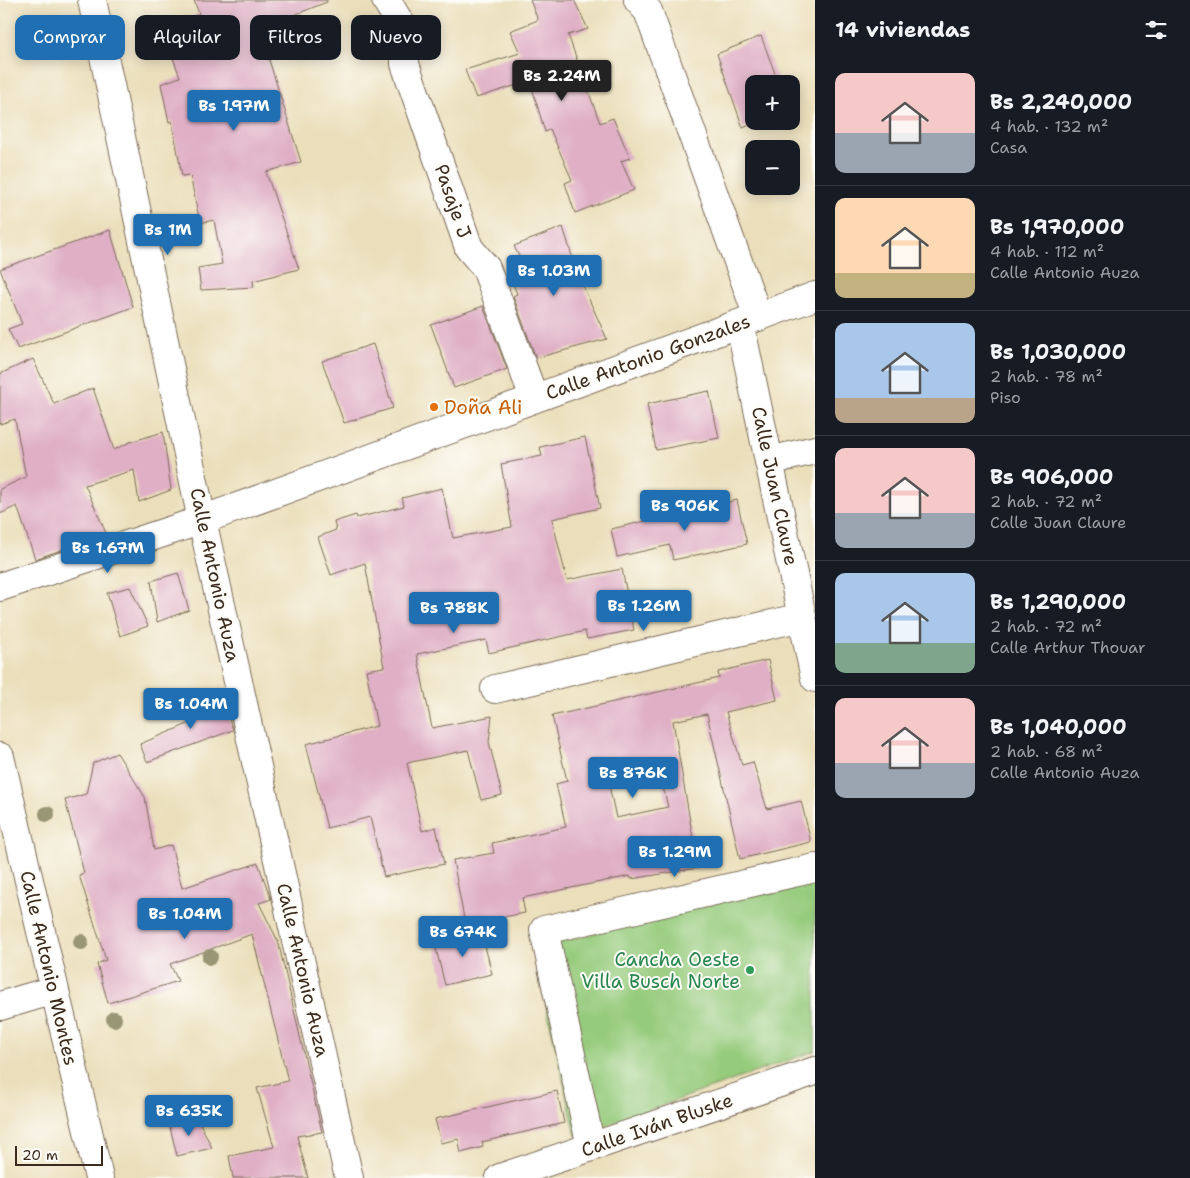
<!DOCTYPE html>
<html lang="es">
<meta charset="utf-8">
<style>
:root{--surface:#171b24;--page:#20242c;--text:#f1f3f6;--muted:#9ea1a6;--line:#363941;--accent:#1f6fb2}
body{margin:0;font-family:"Shantell Sans",sans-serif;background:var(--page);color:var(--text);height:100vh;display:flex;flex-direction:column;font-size:19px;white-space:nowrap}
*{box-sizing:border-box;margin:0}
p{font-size:16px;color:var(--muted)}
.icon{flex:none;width:28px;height:28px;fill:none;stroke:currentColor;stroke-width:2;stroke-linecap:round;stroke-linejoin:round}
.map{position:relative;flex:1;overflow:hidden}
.details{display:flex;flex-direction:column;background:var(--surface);width:375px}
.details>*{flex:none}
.hud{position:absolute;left:15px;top:15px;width:475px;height:45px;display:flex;gap:10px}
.buttons{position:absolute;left:745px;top:75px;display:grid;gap:10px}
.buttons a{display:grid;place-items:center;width:55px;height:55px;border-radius:10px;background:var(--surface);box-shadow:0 2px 12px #0003;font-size:25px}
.scale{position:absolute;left:15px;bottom:12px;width:88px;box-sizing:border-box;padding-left:5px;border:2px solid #3b2a1e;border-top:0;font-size:14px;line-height:18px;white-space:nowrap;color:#3b2a1e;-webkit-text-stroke:4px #fdfcf7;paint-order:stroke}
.price{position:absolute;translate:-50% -42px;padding:0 11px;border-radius:5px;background:var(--accent);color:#fff;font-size:16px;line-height:32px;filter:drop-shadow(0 1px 2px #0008)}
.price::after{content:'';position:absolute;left:50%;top:30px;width:15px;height:11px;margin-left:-8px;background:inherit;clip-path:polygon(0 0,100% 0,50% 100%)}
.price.selected{background:#222;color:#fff}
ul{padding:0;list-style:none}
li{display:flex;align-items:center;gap:15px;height:125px;padding:0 20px}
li+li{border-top:1px solid var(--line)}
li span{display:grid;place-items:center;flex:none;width:140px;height:100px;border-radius:10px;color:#555}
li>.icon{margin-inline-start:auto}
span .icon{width:60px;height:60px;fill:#fffc;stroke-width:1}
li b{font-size:21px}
h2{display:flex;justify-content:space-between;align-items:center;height:60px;padding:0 20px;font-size:21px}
.tag{padding:0 18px;border-radius:10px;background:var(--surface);box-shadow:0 2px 12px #0003;font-size:18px;line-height:45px}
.tag.selected{background:var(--accent);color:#fff}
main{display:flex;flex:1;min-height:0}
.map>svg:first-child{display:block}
.green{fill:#95cb7c;stroke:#687a4d}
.building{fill:#dfafc5;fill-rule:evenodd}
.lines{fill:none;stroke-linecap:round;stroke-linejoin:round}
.minor-casing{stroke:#796955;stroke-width:30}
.minor{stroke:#fff;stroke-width:28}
.tree{fill:#999674}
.food-dot{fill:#e8710a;stroke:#fdfcf7;stroke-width:2}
.leisure-dot{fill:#2e9e5b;stroke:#fdfcf7;stroke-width:2}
.labels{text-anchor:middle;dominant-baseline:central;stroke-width:4;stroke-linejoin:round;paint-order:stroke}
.street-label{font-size:19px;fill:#3b2a1e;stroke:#fdfcf7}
.food-label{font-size:19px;fill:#c56008;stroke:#fdfcf7;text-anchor:start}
.leisure-label{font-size:19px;fill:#27864d;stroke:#fdfcf7;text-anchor:end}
</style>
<main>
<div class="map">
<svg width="815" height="1178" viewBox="0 0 815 1178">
<rect width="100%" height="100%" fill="#fdfcf7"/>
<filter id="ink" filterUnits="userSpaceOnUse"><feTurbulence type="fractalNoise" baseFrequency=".02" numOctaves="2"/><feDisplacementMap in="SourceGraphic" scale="10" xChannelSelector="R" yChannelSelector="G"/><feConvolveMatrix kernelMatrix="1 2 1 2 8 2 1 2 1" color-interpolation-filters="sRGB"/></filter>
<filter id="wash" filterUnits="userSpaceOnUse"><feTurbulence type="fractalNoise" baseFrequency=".0096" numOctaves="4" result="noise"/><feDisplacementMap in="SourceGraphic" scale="20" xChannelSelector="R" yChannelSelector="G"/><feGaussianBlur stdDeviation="1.12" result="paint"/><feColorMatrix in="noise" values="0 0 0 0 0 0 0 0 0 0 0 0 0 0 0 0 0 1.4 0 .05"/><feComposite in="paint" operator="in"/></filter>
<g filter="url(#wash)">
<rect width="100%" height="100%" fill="#ebdfbb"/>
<path class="green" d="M815,880V1051L576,1136L533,949L791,883Z"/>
<g id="blocks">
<g class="building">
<path d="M194,0H327V2L271,24L278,43L265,47L301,162L266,172L299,269L253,281L254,287L201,290L198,268L222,264L214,220L200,223L190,175L182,176L172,121L169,122L161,84L180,77L162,28L199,14Z"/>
<path d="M530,0H574L588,29L568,35L600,123L613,118L630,158L621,161L634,190L575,213L565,183L572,180L550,129L545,132L530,81L476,98L465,70L520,53L510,31L538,20Z"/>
<path d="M761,36L779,84H754V121H759L743,128L717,54Z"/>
<path d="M563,227L578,275L607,339L536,358L513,296L517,294L511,278L527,273L514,246Z"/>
<path d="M110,230L133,307L18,349L8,329L22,324L0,269Z"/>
<path d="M483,306L507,369L454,388L431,325Z"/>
<path d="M373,344L393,408L344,423L322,361Z"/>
<path d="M33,359L54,404L93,388L114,450L130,442L163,432L171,490L139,502L134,470L85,485L106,533L82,543L35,559L17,506L0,514V489L26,477L15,419L0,424V374Z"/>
<path d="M709,391L719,438L656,450L647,404Z"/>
<path d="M585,437L600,508L552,519L567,580L622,569L634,630L587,639L585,631L489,653L486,640L417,654L432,728L492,716L489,742L502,795L481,800L468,750L407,763L422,831L436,827L444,864L384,877L370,817L327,828L306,744L377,726L366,670L384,667L365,563L331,575L318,537L336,530L334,522L356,515L357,518L404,506L402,498L442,488L453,538L512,527L501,464L542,456L540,447Z"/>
<path d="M737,500L747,544L673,560L670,545L617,557L611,529Z"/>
<path d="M178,573L189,610L157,622L151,581Z"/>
<path d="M130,587L148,626L120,636L107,593Z"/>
<path d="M768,660L777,700L726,712L742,765L753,762L767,809L801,801L811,842L740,859L707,714L673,721L698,868L631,879L630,876L522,898L525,913L465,924L453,860L494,853L492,843L566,827L556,784L567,781L552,716L719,678L718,672ZM656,759L668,807L616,818L606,771Z"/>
<path d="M221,696L233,730L147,762L140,744L193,722L186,707Z"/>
<path d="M117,753L145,797L154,850L171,845L182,888L258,863L271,899L259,903L278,941L322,1132L297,1136L308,1178H233L229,1156L274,1147L257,1088L288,1081L252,934L170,964L178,981L108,1003L97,964L106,960L79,875L84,873L65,800L86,794L93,763Z"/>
<path d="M481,930L492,974L445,985L434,941Z"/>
<path d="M557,1091L564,1123L482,1142L483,1147L461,1153L458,1139L441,1143L435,1119Z"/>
<path d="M197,1117L212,1148L177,1156L169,1123Z"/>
</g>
</g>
</g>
<g filter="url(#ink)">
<use href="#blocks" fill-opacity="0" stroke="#796955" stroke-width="1"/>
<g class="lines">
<g class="minor-casing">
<g id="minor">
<path d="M92,0L202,520L349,1178"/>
<path d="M386,0L405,31V64L469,248L486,268L534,398"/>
<path d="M638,0L648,11L758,317"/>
<path d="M740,324L815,678"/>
<path d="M769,461L815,450"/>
<path d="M0,587L202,520L815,296"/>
<path d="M495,689L802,617"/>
<path d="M0,757L99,1178"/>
<path d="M0,1006L54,990"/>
<path d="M591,1147L544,930L815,868"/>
<path d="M500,1178L815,1071"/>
</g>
</g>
<use href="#minor" class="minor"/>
</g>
<g class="tree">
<circle cx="47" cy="814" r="8"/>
<circle cx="81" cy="942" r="8"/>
<circle cx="210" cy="957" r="8"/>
<circle cx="114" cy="1019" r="8"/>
</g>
</g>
<circle class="food-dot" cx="434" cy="407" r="5"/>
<circle class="leisure-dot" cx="750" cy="970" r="5"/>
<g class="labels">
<g class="street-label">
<text transform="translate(453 201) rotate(71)">Pasaje J</text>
<text transform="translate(648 357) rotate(-20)">Calle Antonio Gonzales</text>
<text transform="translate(775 486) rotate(78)">Calle Juan Claure</text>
<text transform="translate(215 575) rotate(78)">Calle Antonio Auza</text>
<text transform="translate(49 968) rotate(77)">Calle Antonio Montes</text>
<text transform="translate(303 970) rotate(77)">Calle Antonio Auza</text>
<text transform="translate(657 1125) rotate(-19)">Calle Iván Bluske</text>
</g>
<g class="food-label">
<text x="444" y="407">Doña Ali</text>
</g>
<g class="leisure-label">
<text x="740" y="959">Cancha Oeste<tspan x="740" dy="22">Villa Busch Norte</tspan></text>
</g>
</g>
</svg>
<div class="buttons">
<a>+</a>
<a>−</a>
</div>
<div class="scale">20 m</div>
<b class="price selected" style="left:562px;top:102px">Bs 2.24M</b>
<b class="price" style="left:234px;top:132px">Bs 1.97M</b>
<b class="price" style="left:168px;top:256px">Bs 1M</b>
<b class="price" style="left:554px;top:297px">Bs 1.03M</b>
<b class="price" style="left:685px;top:532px">Bs 906K</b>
<b class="price" style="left:108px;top:574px">Bs 1.67M</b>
<b class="price" style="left:644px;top:632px">Bs 1.26M</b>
<b class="price" style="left:454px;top:634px">Bs 788K</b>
<b class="price" style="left:191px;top:730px">Bs 1.04M</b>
<b class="price" style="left:633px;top:799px">Bs 876K</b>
<b class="price" style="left:675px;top:878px">Bs 1.29M</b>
<b class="price" style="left:185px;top:940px">Bs 1.04M</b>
<b class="price" style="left:463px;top:958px">Bs 674K</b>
<b class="price" style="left:189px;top:1137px">Bs 635K</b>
<div class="hud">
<a class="tag selected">Comprar</a>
<a class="tag">Alquilar</a>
<a class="tag">Filtros</a>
<a class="tag">Nuevo</a>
</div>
</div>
<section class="details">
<h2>14 viviendas<svg class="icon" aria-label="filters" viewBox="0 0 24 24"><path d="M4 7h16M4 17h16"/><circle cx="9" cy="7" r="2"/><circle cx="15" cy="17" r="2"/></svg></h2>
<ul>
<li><span style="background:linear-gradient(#f6c9c9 60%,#9aa5b1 0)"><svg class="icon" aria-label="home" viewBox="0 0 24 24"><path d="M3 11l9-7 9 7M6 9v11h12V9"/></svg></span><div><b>Bs 2,240,000</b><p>4 hab. · 132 m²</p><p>Casa</p></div></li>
<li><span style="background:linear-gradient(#ffd9b3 75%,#c2b280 0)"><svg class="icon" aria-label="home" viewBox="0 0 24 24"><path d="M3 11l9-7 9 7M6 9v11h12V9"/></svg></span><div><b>Bs 1,970,000</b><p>4 hab. · 112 m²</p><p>Calle Antonio Auza</p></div></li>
<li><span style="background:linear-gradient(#a9c7e8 75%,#b9a48a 0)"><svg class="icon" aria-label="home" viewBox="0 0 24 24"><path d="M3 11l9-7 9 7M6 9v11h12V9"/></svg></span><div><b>Bs 1,030,000</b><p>2 hab. · 78 m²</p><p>Piso</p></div></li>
<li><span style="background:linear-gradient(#f6c9c9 65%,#9aa5b1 0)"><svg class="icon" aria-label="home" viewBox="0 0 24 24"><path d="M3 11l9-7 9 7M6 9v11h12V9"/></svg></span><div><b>Bs 906,000</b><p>2 hab. · 72 m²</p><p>Calle Juan Claure</p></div></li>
<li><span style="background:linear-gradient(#a9c7e8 70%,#7fa58c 0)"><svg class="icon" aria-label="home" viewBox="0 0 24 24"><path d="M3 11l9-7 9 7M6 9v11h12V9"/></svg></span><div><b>Bs 1,290,000</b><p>2 hab. · 72 m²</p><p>Calle Arthur Thouar</p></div></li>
<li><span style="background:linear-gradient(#f6c9c9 65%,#9aa5b1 0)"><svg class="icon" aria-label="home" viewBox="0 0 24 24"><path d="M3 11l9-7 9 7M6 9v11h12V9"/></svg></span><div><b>Bs 1,040,000</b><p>2 hab. · 68 m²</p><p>Calle Antonio Auza</p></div></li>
</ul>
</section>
</main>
